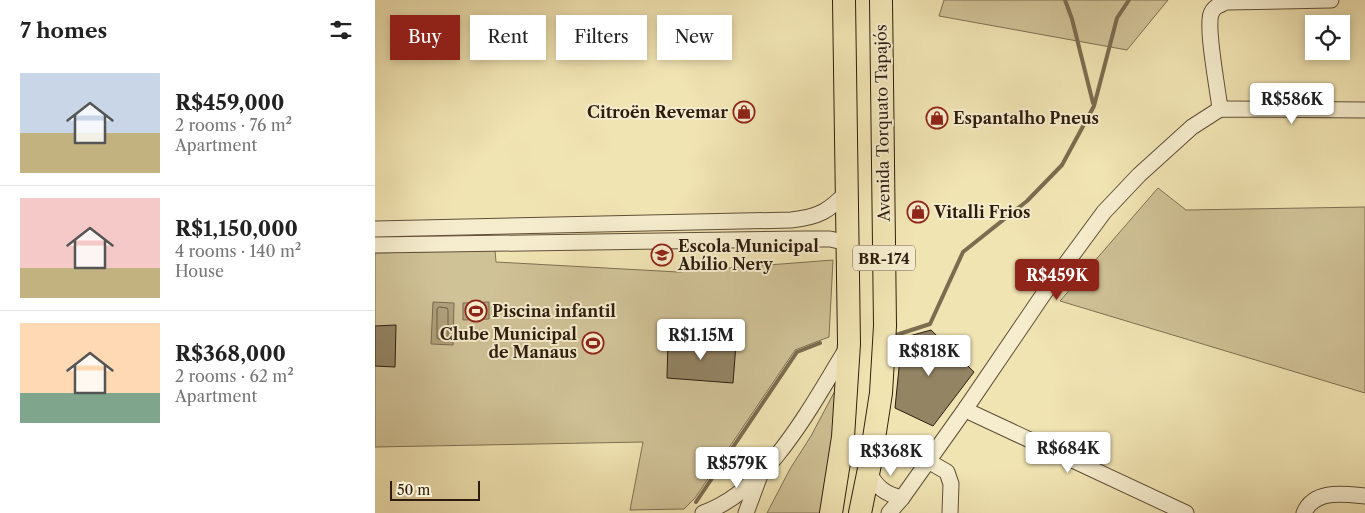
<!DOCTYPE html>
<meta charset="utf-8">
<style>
:root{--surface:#fff;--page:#f2f2f2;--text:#222;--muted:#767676;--line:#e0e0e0;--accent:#8f2418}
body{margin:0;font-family:"Libre Caslon Text",serif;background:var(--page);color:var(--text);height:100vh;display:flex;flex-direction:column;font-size:19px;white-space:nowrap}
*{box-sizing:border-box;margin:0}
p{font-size:16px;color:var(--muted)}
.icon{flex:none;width:28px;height:28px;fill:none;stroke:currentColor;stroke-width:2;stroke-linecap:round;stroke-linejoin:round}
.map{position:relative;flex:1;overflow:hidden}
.details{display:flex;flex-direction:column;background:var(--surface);width:375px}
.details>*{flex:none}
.banner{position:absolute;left:15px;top:15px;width:475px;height:45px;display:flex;gap:10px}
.tools{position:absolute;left:930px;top:15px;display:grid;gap:10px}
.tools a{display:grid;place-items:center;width:45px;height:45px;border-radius:0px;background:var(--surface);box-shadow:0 2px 8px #0003;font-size:25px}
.scale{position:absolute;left:15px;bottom:12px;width:90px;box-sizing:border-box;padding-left:5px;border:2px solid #2e1d0e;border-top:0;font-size:14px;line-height:18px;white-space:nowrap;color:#2e1d0e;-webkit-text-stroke:4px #f6edce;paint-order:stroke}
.price{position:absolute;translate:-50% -42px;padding:0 11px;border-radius:5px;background:#fff;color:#222;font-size:16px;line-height:32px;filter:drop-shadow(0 1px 2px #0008)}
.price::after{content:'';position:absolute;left:50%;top:30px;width:15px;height:11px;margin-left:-8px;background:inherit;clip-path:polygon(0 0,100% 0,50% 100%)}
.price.current{background:var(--accent);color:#fff}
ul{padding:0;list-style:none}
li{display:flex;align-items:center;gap:15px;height:125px;padding:0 20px}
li+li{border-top:1px solid var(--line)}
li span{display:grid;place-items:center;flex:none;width:140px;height:100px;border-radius:0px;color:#555}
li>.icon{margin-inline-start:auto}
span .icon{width:60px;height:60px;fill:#fffc;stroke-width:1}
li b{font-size:21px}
h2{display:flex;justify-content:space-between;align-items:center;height:60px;padding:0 20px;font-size:21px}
.chip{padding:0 18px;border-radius:0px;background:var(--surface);box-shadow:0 2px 8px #0003;font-size:18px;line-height:45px}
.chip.current{background:var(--accent);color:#fff}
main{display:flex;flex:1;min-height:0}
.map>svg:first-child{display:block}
.green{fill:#d0c297;stroke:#7f7052}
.water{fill:#afa07b;stroke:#7b6c4f}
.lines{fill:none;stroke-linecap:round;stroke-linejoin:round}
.shore{stroke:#6e5e44;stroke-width:1}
.stream{stroke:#7b6c4f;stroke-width:4}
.building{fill:#938464;stroke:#2e1d0e}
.minor-casing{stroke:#5f4f37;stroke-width:17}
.highway-casing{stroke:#2e1d0e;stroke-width:24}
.minor{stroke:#f6edce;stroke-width:15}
.highway{stroke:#f1e4b3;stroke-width:22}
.labels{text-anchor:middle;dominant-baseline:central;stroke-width:4;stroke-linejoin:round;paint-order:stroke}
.shield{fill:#f6edce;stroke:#6a5b48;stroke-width:1}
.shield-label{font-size:15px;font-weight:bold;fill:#2e1d0e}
.poi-label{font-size:16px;font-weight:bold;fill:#2e1d0e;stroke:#f6edce;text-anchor:start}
.street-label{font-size:16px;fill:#2e1d0e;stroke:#f6edce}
</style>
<main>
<section class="details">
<h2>7 homes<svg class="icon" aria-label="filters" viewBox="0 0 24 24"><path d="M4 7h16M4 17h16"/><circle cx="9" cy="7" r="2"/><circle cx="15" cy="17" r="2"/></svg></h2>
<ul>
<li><span style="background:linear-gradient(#c9d6e8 60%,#c2b280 0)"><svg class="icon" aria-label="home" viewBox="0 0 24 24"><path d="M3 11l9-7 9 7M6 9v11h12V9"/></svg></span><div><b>R$459,000</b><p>2 rooms · 76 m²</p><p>Apartment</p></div></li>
<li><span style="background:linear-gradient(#f6c9c9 70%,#c2b280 0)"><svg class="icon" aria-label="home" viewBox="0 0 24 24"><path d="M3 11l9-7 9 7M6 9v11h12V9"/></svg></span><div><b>R$1,150,000</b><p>4 rooms · 140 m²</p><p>House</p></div></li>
<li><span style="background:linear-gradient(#ffd9b3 70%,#7fa58c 0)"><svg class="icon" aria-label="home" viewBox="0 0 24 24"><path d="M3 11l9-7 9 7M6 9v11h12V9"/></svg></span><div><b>R$368,000</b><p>2 rooms · 62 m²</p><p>Apartment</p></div></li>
</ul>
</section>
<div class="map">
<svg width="990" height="513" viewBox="0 0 990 513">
<rect width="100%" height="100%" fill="#f1e4b3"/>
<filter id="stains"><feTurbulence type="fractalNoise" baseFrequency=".004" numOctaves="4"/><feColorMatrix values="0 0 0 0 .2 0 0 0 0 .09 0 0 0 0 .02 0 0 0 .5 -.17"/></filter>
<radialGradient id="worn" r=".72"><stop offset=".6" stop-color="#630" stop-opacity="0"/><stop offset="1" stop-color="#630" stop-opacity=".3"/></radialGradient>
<g class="green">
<path d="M569,0H793L752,50L564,16Z"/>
<path d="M783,188L811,210L990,207V393L685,301Z"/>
<path d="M120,250L121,262L303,272L458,260L454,337L420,350L320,498L309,509L255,510L268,442L0,447V253Z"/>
<path d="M463,385L458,442L445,513H392L415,469L436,436Z"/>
</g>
<g class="water">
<path d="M58,302L79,303L78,345L56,344Z"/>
<path d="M114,302V319L88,320V303Z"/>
</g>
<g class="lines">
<path class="shore" d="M65,307L72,308L73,310V338L71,340L63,339L62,337V309Z"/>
<g class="stream">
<path d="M690,0L697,19L718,103"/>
<path d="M521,335L555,324L588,252L652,201L687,165L719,106L742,18L754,0"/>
<path d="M321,502L422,352L445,343"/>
</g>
</g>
<g class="building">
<path d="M21,325L20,367L0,366V326Z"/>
<path d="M556,330L599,372L558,426L520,408L527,338Z"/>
<path d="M293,340L361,344L358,383L292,378Z"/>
</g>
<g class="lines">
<g class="minor-casing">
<g id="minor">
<path d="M845,109C843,90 831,29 836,14C839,6 845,5 851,2L956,0"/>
<path d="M0,229L416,220C444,217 454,211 473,191"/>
<path d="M0,245L431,239H455L473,243"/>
<path d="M591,408L597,413L811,513"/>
<path d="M553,461L572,472L576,484L575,513"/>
<path d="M494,472C501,487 510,494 527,498"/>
<path d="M328,513C394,490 437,404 472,348"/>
<path d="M371,513L384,478"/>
<path d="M514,513L527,498L591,408L670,292L729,212L764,175L817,127L845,109L990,110"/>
<path d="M929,513C939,489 969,494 990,496"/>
</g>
</g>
<g class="highway-casing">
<g id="highway">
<path d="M456,513L468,437L474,344L469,0"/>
<path d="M485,513L495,464L506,393L510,326L506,0"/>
</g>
</g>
<use href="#minor" class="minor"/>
<use href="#highway" class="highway"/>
</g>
<defs>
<g id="shop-ring" transform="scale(1.125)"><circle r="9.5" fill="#f6edce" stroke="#8f2418" stroke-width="1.5"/><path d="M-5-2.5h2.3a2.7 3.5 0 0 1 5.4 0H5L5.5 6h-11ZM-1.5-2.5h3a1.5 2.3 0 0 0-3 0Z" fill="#8f2418"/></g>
<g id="school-ring" transform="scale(1.125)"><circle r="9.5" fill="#f6edce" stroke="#8f2418" stroke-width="1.5"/><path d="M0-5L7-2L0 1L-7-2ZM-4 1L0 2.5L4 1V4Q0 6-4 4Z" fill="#8f2418"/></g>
<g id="stadium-ring" transform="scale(1.125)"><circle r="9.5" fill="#f6edce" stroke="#8f2418" stroke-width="1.5"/><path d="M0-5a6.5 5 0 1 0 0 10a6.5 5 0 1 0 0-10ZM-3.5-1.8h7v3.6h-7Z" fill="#8f2418"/></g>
</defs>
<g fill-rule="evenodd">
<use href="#shop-ring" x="369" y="112"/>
<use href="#shop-ring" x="562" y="118"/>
<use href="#shop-ring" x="543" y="212"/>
<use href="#school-ring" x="287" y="255"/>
<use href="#stadium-ring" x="101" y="311"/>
<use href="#stadium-ring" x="218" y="343"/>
</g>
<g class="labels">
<rect class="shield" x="478" y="245.5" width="62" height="25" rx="4"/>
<g class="shield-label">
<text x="509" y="258">BR-174</text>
</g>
<g class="poi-label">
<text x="353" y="112" text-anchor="end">Citroën Revemar</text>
<text x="578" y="118">Espantalho Pneus</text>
<text x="559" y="212">Vitalli Frios</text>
<text x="303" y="246">Escola Municipal<tspan x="303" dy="18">Abílio Nery</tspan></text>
<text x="117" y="311">Piscina infantil</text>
<text x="202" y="334" text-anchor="end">Clube Municipal<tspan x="202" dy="18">de Manaus</tspan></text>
</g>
<g class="street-label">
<text transform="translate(507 123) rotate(-91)">Avenida Torquato Tapajós</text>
</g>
</g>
<rect width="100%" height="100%" filter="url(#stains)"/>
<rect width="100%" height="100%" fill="url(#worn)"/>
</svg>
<div class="tools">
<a><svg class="icon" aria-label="locate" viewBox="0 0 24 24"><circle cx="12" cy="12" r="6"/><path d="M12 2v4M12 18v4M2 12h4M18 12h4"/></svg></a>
</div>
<div class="scale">50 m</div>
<b class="price" style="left:917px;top:125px">R$586K</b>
<b class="price current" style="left:682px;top:301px">R$459K</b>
<b class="price" style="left:326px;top:361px">R$1.15M</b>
<b class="price" style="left:554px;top:377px">R$818K</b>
<b class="price" style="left:693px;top:474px">R$684K</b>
<b class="price" style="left:516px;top:477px">R$368K</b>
<b class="price" style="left:362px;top:489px">R$579K</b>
<div class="banner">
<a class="chip current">Buy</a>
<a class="chip">Rent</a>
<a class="chip">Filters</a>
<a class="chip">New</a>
</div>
</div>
</main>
